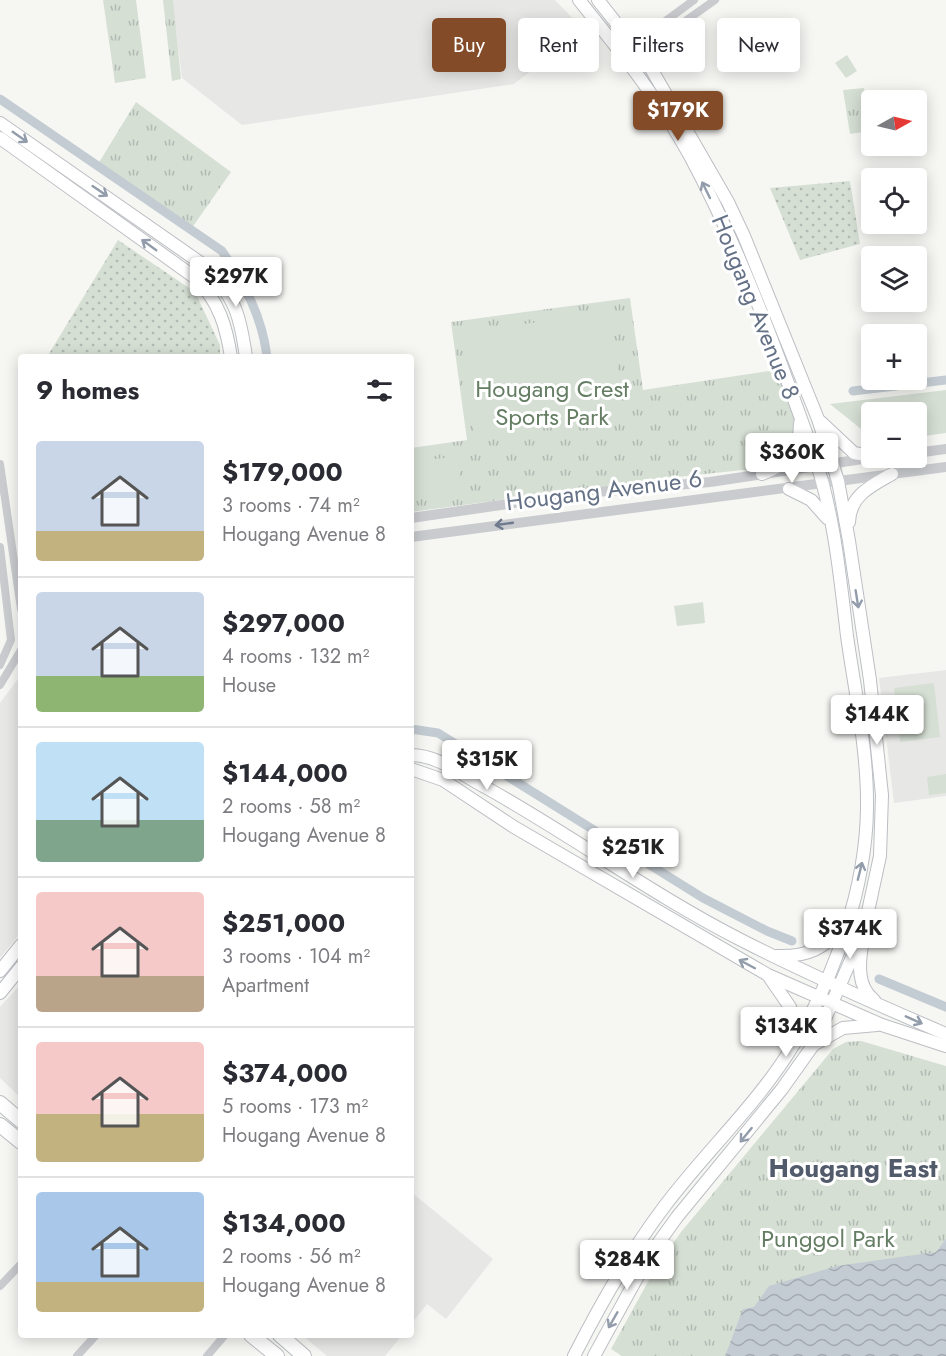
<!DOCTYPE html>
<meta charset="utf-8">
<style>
:root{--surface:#fff;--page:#f2f2f3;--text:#2b2b33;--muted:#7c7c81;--line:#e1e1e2;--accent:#834b28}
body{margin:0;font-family:Jost,sans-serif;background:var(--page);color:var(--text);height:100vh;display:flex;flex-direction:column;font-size:22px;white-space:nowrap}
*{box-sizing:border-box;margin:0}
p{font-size:20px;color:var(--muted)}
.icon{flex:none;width:33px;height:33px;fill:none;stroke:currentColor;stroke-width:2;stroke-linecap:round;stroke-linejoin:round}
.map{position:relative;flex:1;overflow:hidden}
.details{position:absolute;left:18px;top:354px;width:396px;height:984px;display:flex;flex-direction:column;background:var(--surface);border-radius:6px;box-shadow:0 3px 15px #0003}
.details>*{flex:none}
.banner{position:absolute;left:432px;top:18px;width:423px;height:54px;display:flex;gap:12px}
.needle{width:39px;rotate:82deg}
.fabs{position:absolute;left:861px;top:90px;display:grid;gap:12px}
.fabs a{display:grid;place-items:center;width:66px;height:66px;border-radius:6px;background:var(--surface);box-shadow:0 3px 15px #0003;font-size:30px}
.price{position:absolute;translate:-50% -51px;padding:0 14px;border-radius:6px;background:#fff;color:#222;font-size:20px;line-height:39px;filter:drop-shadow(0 2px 3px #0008)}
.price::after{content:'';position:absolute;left:50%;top:36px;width:18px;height:14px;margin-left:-9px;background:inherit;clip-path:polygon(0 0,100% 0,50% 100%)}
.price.selected{background:var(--accent);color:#fff}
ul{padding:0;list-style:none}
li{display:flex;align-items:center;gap:18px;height:150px;padding:0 18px}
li+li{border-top:2px solid var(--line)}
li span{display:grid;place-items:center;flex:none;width:168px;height:120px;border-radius:6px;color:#555}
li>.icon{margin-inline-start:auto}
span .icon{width:72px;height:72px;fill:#fffc;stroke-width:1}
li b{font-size:26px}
h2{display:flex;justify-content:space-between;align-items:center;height:72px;padding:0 18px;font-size:26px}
.pill{padding:0 21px;border-radius:6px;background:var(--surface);box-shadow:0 3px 15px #0003;font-size:21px;line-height:54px}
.pill.selected{background:var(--accent);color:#fff}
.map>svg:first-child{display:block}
.built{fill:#e7e7e6}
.grass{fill:url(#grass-dots)}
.park{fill:url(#park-tufts)}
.garden{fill:#d6dfd4}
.water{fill:url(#water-waves)}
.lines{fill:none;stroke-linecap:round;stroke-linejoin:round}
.canal{stroke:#c4ccd3;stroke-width:9}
.secondary-casing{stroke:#bbbec3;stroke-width:14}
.primary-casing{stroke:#b9bcc0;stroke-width:16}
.minor{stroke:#c9cbcf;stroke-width:8}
.tertiary{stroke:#c9cbcf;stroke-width:10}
.secondary{stroke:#fff;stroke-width:12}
.primary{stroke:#fff;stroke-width:14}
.oneway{stroke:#929caa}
.oneway2{stroke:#6e7a8d}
.labels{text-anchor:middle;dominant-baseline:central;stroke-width:6;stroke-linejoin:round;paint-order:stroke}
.street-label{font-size:24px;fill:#647186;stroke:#fff}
.park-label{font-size:24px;fill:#647d63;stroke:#fff}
.neighbourhood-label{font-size:26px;font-weight:bold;fill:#525b6b;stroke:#fff}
</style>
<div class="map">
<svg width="946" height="1356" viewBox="0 0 946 1356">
<defs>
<pattern id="grass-dots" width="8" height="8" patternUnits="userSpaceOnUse" patternTransform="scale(1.5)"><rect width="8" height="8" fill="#d6dfd4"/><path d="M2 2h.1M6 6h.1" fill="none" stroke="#b1b9b2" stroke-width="1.8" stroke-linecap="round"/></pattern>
<pattern id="park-tufts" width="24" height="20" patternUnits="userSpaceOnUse" patternTransform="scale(1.5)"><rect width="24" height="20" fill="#d6dfd4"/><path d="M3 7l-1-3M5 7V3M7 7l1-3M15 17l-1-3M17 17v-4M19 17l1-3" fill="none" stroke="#b1b9b2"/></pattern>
<pattern id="water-waves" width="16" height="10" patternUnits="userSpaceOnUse" patternTransform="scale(1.5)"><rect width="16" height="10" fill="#c4ccd3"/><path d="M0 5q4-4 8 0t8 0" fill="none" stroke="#a3aab1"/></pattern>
</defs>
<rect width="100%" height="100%" fill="#f6f7f3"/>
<g class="built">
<path d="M172,0H555L584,30L514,84L242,125L182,78Z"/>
<path d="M946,670V796L894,803L879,678Z"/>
<path d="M21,675V932L0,958V703Z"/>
<path d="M21,984V1098L0,1078V1007Z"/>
<path d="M411,1192L493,1259L446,1319L427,1304L411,1324Z"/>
<path d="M302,1335H402L385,1356H327Z"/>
</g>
<g class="grass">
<path d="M850,181L860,244L800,260L770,188Z"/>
<path d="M118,240L195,292L220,345V357H47Z"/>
</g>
<g class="park">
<path d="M103,0H136L146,78L115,83Z"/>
<path d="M163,0H173L181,79L172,81Z"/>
<path d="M864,88L869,131L850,134L843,90Z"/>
<path d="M136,102L231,172L189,232L95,169Z"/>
<path d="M630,298L643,390L776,370L795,417L792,447L772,467L658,479L411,512V448L467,440L451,322Z"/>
<path d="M861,1041L946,1066V1356H622L611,1349L655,1269L681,1232L833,1049L846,1042Z"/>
</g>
<g class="garden">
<path d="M847,55L857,71L846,78L835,63Z"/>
<path d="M611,313L624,417L474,436L461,332Z"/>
<path d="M946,390V433L917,437L916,412H872L871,437L830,404Z"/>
<path d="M458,456L461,489L418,495L414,462Z"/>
<path d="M703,602L705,623L677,626L674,606Z"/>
<path d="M934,683L940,737L900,742L894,688Z"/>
<path d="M946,774V793L929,795L927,777Z"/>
</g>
<path class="water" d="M946,1239V1356H725L743,1309L754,1307L769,1286L837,1266L936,1252Z"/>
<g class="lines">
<g class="canal">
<path d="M0,99L222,251C245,285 262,316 267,357"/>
<path d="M853,391L946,380"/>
<path d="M411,729L438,733L703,898L767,931L792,941"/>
<path d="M879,979L946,1007"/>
</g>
<g class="secondary-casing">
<g id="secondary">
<path d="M0,123L208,268C236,301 240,315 246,357"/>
<path d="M0,138L197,279C219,303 226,325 231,357"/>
<path d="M821,422L854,453L872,456"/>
<path d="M762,474C787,465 800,451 800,423"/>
<path d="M789,489L811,500L827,518"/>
<path d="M849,522C850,495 871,486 892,474"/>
<path d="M411,755C438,755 462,775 485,787C573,836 654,896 743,941C810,975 878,1005 946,1034"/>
<path d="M411,769L443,780L514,827L768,975L882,1025L946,1046"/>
<path d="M862,945C859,964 857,987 874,1000"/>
<path d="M777,956C810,957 821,948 845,928"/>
<path d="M0,971L21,945"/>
<path d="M770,978L790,1007L794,1044"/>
<path d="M0,993L21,967"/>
<path d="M815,1044L843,1028L877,1025"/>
<path d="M574,1356C600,1305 629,1253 664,1207C705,1152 758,1104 794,1044C835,977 866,887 867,809C868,752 855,692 847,636C840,576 834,513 814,455C778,354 741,251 690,156C659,99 619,50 579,0"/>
<path d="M594,1356L649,1256L677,1217L782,1089L814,1044L864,930L880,856L882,795L870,680L849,541L838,481L818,419L744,236L728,202L649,65L598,0"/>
</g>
</g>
<g class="primary-casing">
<g id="primary">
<path d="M0,1103L21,1121"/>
<path d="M0,1125L21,1142"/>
<path d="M251,1335L277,1356"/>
<path d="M280,1335L304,1356"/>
</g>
</g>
<g class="minor">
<path d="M622,53L694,0"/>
<path d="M629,61L715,0"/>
<path d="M0,464L21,609"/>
<path d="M0,547L11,640L0,665"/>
<path d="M0,685L21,650"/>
<path d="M0,1286L21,1264"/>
<path d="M77,1356L96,1335"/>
<path d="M207,1356L225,1335"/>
</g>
<g class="tertiary">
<path d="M916,453L946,449"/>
<path d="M411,518L585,493L710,482L869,458"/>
<path d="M411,537L946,467"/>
</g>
<use href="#secondary" class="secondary"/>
<use href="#primary" class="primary"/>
</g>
<defs><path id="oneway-shaft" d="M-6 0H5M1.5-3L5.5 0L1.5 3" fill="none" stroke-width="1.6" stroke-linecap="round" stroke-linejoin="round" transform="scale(1.5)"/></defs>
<g class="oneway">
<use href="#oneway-shaft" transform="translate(20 137) rotate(35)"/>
<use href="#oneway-shaft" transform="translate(706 190) rotate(-116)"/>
<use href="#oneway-shaft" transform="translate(100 191) rotate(34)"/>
<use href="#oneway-shaft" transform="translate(149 245) rotate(-144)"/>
<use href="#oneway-shaft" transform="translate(857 599) rotate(81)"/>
<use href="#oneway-shaft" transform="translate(860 871) rotate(-76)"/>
<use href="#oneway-shaft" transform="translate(747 964) rotate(-152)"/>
<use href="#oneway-shaft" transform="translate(914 1020) rotate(24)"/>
<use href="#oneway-shaft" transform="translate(746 1135) rotate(129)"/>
<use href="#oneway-shaft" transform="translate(613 1320) rotate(120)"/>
</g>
<use class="oneway2" href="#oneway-shaft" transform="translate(504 524) rotate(172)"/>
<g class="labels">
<g class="street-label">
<text transform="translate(756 307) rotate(68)">Hougang Avenue 8</text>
<text transform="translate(604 490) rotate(-7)">Hougang Avenue 6</text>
</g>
<g class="park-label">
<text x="552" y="388">Hougang Crest<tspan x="552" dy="28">Sports Park</tspan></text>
<text x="828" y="1238">Punggol Park</text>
</g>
<g class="neighbourhood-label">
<text x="853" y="1168">Hougang East</text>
</g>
</g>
</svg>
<div class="fabs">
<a><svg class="needle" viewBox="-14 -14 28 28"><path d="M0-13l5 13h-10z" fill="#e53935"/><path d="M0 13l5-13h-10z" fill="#7c7c81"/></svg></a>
<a><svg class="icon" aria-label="locate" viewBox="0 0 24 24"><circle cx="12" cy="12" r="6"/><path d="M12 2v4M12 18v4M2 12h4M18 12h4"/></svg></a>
<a><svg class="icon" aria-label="layers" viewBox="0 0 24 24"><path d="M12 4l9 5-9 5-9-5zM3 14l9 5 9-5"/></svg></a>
<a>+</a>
<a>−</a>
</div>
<b class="price selected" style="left:678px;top:142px">$179K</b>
<b class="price" style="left:236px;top:308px">$297K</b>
<b class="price" style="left:792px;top:484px">$360K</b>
<b class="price" style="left:877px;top:746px">$144K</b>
<b class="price" style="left:487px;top:791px">$315K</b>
<b class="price" style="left:633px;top:879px">$251K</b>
<b class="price" style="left:850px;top:960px">$374K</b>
<b class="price" style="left:786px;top:1058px">$134K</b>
<b class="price" style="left:627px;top:1291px">$284K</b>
<div class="banner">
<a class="pill selected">Buy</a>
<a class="pill">Rent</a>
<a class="pill">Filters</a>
<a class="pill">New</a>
</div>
<section class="details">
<h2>9 homes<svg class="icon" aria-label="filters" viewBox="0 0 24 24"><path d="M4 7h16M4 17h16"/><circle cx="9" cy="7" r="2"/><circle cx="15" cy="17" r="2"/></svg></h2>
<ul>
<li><span style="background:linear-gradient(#c9d6e8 75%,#c2b280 0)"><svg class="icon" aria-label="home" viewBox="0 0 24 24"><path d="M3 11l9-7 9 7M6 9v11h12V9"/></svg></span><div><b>$179,000</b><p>3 rooms · 74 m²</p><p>Hougang Avenue 8</p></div></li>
<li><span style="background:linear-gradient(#c9d6e8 70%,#8fb573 0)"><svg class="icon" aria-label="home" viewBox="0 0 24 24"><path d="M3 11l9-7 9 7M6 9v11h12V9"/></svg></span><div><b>$297,000</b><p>4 rooms · 132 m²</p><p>House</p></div></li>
<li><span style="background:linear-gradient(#bfe0f5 65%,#7fa58c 0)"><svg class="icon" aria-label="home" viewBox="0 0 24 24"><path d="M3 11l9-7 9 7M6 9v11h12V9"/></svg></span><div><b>$144,000</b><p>2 rooms · 58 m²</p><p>Hougang Avenue 8</p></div></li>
<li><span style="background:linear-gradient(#f6c9c9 70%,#b9a48a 0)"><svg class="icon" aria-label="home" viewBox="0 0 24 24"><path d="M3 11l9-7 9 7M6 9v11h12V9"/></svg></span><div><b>$251,000</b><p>3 rooms · 104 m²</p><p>Apartment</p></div></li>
<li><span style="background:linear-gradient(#f6c9c9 60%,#c2b280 0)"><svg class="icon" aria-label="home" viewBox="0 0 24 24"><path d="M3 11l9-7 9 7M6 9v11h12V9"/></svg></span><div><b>$374,000</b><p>5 rooms · 173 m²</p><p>Hougang Avenue 8</p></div></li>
<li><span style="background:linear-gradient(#a9c7e8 75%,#c2b280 0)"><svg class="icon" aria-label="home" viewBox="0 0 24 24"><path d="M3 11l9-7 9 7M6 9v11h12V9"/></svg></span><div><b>$134,000</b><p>2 rooms · 56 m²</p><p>Hougang Avenue 8</p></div></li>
</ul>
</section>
</div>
